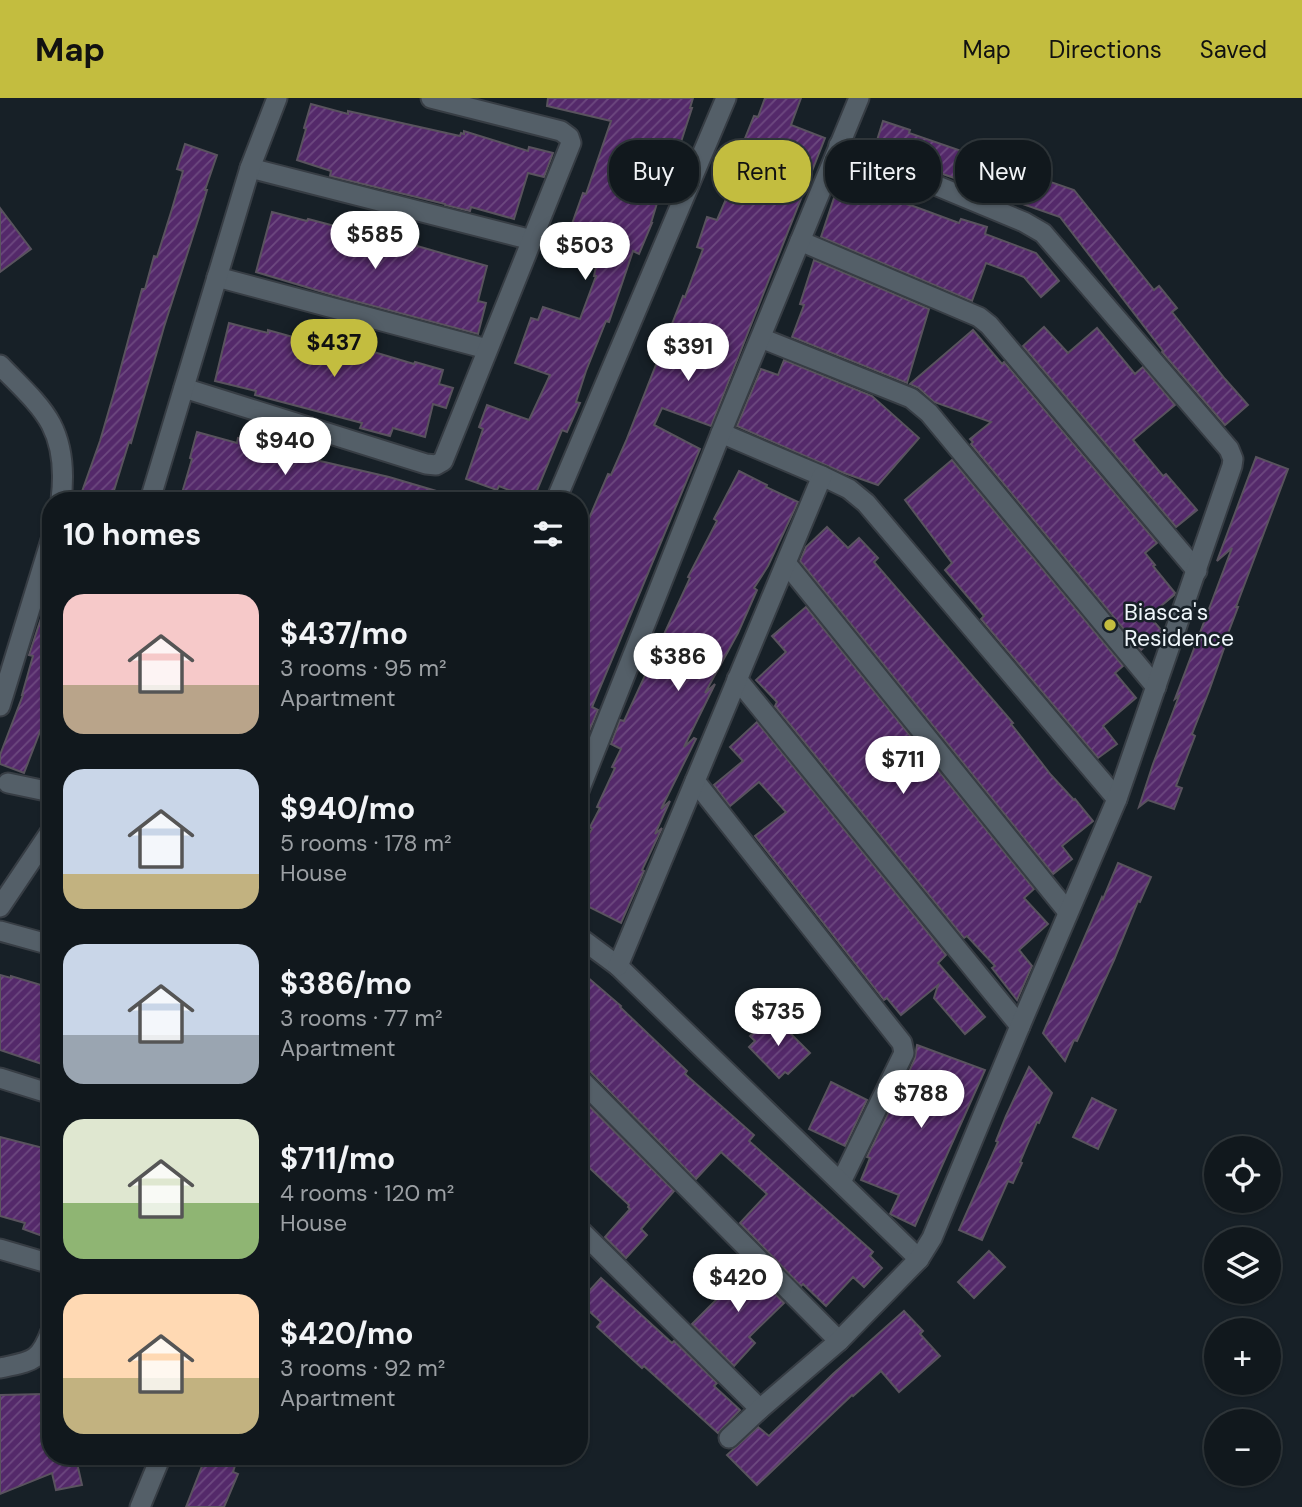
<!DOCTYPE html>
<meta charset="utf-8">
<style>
:root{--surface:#11181d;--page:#1a2126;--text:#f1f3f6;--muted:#9ca0a4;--line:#30373b;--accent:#c3bd3f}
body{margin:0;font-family:"DM Sans",sans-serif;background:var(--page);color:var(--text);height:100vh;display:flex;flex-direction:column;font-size:26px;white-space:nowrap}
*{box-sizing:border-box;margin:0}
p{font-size:23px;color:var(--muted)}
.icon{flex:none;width:38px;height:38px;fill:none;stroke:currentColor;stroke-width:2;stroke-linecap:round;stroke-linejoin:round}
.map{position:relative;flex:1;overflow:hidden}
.sheet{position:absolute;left:42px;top:394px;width:546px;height:973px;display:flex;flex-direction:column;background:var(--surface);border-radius:28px;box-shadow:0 2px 5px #0004,0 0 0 2px var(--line)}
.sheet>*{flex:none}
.guide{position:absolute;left:609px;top:42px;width:588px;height:63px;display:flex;gap:14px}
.buttons{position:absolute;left:1204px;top:1038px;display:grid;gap:14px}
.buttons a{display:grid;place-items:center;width:77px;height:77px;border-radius:50%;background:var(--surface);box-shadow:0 2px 5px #0004,0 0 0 2px var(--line);font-size:35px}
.price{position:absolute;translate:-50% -60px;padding:0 16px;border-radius:24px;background:#fff;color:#222;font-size:23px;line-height:46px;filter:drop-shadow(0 2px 4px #0008)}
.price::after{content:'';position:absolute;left:50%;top:42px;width:21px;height:16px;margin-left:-10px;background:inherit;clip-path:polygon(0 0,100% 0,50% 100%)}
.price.selected{background:var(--accent);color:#111}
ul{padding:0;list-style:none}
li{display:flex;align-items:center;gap:21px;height:175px;padding:0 21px}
li span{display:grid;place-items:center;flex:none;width:196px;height:140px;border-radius:21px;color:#555}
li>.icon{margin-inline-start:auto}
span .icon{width:84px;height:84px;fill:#fffc;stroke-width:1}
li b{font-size:30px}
h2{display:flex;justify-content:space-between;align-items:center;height:84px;padding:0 21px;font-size:30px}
.pill{padding:0 24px;border-radius:28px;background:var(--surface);box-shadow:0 2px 5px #0004,0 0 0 2px var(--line);font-size:24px;line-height:63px}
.pill.selected{background:var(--accent);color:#111}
header{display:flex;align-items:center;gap:42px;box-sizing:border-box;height:98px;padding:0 35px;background:var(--accent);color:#111}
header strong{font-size:33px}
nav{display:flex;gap:38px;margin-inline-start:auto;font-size:24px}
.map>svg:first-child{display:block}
.building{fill:url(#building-hatch);stroke:#59535e;stroke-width:2}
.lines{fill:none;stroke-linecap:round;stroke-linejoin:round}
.minor-casing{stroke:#373d44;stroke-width:23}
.minor{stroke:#545f68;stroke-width:19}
.poi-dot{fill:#c3bd3f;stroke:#172027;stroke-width:2.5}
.labels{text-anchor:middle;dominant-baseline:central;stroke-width:5;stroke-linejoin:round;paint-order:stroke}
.poi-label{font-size:23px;fill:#eff6fb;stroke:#172027;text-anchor:start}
</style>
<header>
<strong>Map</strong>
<nav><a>Map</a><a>Directions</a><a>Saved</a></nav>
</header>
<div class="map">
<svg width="1302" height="1409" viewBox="0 0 1302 1409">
<defs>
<pattern id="building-hatch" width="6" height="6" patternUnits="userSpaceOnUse" patternTransform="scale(1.75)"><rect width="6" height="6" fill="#54296a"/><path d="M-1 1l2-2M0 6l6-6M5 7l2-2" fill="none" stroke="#6d4980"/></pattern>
</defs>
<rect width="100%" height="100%" fill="#172027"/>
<g class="building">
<path d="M548,0H693L690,10H692L679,50L676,49L666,80L665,79L651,125H652L639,156L633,153L609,224L606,223L586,273L576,304L580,305L567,334L562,332L533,402L499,388L497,392L466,381L483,331L479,329L487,307L529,322L550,277L515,265L531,220L538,222L543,209L580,221L596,178H594L596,169L561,157L583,95L586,96L611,23L547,8Z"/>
<path d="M765,0H801L791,27L825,40L711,328L662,310L654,327L700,351L592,609L598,612L588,636L582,633L579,639V444L608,376L611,377L626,343L683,198L685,199L703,151L697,149L707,119L717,122L736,78L733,77L747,44L744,43L754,18L758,19Z"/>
<path d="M311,6L348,16V13L460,38L461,35L464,36V33L528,53L529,49L553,55L544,79L528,75L514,121L471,109L470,113L445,107V106L330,78L331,73L297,62L306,31L304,30Z"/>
<path d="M883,23L910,32L909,35L1074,92L1154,192L1159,188L1177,210L1172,214L1225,281L1248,307L1225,327L1162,254L1163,253L1060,119L997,97L996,99L971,89L972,86L925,70L875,49Z"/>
<path d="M185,46L217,57L205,92H207L199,119L164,229L131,345L129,344L111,402H79L100,343L114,295L142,191H145L154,158L157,159L172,111L183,73L177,71Z"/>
<path d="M840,82L876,94L875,97L913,108L959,125L961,121L987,129L985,136L1036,155L1059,183L1041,199L1024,179L986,165L972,203L821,139Z"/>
<path d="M0,110L31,151L0,174Z"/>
<path d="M272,114L307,123L308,121L384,141L385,137L417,145V148L487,168L478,203L486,205L478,236L336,198L256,174Z"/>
<path d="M814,162L929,211L907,285L792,239L804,207L800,206Z"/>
<path d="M229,225L268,235V232L300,241L301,237L346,249L347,246L414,266L415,264L443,272L439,286L453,290L446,310L433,306L425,339L393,330L390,338L360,330L362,325L255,297L256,293L215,283Z"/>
<path d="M1044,229L1068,255L1097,230L1135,276L1143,269L1175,307L1133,342L1163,378L1166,376L1197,412L1176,429L1023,248Z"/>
<path d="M973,232L1002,266L1004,264L1157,445L1145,455L1155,467L1153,468L1175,495L1174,497L1149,518L1162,533L1141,552L971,346L973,344L970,341L991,324L934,304L919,290L910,286Z"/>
<path d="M784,262L872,298L919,340L878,387L844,375L737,328L761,271L778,277Z"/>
<path d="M197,334L237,345L238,340L265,347L264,350L389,379L450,397L449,402H209L182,395L192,361L190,360Z"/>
<path d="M1256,359L1288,371L1236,509H1238L1227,538L1228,539L1209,593L1192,636L1195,638L1176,688L1182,690L1174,711L1148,702L1139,709L1153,666L1179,598L1175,601L1232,450L1217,463Z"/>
<path d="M952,362L1123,568L1115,575L1136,600L1103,628L1117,646L1098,660L981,521L984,518L945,472L952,465L905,402Z"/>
<path d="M739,373L767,387L766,389L798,404L768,468L754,490L757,492L738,535L705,595L715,586L684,649L694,640L696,641L661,711L670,703L655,736L662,730L642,772L644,773L621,825L579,804V752L592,731L590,729L600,710L597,709L615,670L612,669L621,651L611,646L620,622L624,623L690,480L688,479L717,423L714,421Z"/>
<path d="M827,429L848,450L859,440L878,460L874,464L1013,625L1011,626L1051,677L1074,702L1075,701L1093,723L1062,748L1072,761L1053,776L800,463L806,449Z"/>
<path d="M47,502L51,503V605L24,675L0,666V657L23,597H22L33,558L29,557Z"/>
<path d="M806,509L1034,791L1024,800L1048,826L1019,852L1032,868L1017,902L992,870L995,868L967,838L964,840L775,608L777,604L756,582L786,554L772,538Z"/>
<path d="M757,624L946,857L938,865L985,919L965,936L934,900L938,887L901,917L887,900L884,902L755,738L786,714L759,684L730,708L714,687L743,663L730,649Z"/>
<path d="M1118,765L1151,779L1140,804L1138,803L1114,862L1077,943L1074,942L1065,963L1043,935L1102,799L1103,801Z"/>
<path d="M579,872L621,908L620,909L687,973L685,976L754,1037L749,1043L873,1154L870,1158L882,1170L864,1189L853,1179L826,1208L803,1186L801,1188L740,1125L767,1096L721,1054L696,1081L588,971L579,968Z"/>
<path d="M0,877L11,880V878L51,890V969L0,952Z"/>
<path d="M768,920L778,931L782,927L810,955L788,976L785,974L779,980L749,949L755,943L750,938Z"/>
<path d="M917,947L985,972L915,1128L890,1116L899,1097L861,1082L870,1060L867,1059L896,999H898L915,960Z"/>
<path d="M1029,969L1052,995L1039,1025L1037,1024L1020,1064L1022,1065L1013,1085L1008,1083L982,1142L959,1132L998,1044L996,1043L1006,1018Z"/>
<path d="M831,984L867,1002L845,1048L809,1031Z"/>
<path d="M579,998L674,1093L641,1131L647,1137L626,1160L605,1139L630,1111L628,1109L629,1107L579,1060Z"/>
<path d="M1092,1000L1116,1012L1098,1051L1073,1039Z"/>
<path d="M0,1039L51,1052V1141L23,1131L25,1125L0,1118Z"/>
<path d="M989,1153L1005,1169L974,1200L958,1184Z"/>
<path d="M746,1166L784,1205L749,1239L755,1245L734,1268L692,1226L721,1197L718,1194Z"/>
<path d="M601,1180L672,1245L674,1243L717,1285L714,1288L740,1312L718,1335L644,1268L642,1270L597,1229L601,1224L579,1204Z"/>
<path d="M904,1213L923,1233L920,1236L940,1258L899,1294L881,1273L853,1298L852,1297L757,1387L727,1357L758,1329L769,1338L833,1276Z"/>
<path d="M44,1296L45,1346L51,1345V1358H91L77,1365L82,1387L56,1392L52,1375L0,1396V1297Z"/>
<path d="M206,1358H238L233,1374L238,1376L224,1409H186Z"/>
</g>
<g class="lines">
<g class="minor-casing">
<g id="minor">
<path d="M250,70L532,142"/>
<path d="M800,143L979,219L989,227L1197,473"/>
<path d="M217,179L487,251"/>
<path d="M761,240L911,300L929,315L1156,589"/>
<path d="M0,267C17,285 40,305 51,326C63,349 64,378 61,402"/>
<path d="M184,290L426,366L436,367L443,363L571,45L569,39L561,33L431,0"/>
<path d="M721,335L822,378L849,391L866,405L1117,701"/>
<path d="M150,402L250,70L277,0"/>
<path d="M556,402L726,0"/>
<path d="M786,465L1068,814"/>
<path d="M737,581L1020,928"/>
<path d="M0,608L51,442"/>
<path d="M695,683L902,945L904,955L841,1084"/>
<path d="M8,685L51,694"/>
<path d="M579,693L721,335L859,0"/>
<path d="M0,809L51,733"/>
<path d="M0,833L51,847"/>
<path d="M579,839L618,868L919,1161"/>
<path d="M618,868L822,378"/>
<path d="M0,980L51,996"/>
<path d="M579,980L839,1243"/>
<path d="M579,1131L760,1311"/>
<path d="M0,1151L51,1166"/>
<path d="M0,1270C31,1263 39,1265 51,1233"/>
<path d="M729,1340L760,1311L839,1243L919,1161L932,1140L1020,928L1117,701L1232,368L1233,361L1229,351L1043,135L1024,124L839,47"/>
<path d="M140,1409L161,1358"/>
</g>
</g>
<use href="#minor" class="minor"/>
</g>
<circle class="poi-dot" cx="1110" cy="527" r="7"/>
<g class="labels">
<g class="poi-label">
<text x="1124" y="514">Biasca's<tspan x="1124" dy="26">Residence</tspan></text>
</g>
</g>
</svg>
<div class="buttons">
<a><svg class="icon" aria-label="locate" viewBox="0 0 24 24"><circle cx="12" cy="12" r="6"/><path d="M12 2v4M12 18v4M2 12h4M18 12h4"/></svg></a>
<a><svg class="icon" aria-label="layers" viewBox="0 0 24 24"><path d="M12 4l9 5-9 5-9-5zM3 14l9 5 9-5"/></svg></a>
<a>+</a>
<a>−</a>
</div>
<b class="price" style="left:375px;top:173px">$585</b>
<b class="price" style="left:585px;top:184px">$503</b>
<b class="price selected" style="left:334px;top:281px">$437</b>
<b class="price" style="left:688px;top:285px">$391</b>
<b class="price" style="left:285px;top:379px">$940</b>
<b class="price" style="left:678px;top:595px">$386</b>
<b class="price" style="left:903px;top:698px">$711</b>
<b class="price" style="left:778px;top:950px">$735</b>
<b class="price" style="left:921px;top:1032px">$788</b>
<b class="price" style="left:738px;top:1216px">$420</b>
<div class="guide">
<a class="pill">Buy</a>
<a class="pill selected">Rent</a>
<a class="pill">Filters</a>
<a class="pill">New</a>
</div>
<section class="sheet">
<h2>10 homes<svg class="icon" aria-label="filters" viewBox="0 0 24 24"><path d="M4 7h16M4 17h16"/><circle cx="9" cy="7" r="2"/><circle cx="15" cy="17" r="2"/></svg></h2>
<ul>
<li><span style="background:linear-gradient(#f6c9c9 65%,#b9a48a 0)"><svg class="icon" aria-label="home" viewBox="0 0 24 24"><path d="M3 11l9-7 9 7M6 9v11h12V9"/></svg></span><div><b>$437/mo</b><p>3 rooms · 95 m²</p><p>Apartment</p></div></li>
<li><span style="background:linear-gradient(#c9d6e8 75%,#c2b280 0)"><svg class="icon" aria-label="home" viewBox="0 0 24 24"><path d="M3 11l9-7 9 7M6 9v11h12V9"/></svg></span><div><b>$940/mo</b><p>5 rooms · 178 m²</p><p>House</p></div></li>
<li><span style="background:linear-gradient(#c9d6e8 65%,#9aa5b1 0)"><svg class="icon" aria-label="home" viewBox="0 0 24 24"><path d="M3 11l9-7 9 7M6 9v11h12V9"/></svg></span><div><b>$386/mo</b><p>3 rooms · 77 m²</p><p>Apartment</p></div></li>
<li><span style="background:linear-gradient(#dfe7d0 60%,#8fb573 0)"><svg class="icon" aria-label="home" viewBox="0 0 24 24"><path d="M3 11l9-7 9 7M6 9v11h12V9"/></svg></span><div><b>$711/mo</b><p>4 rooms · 120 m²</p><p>House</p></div></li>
<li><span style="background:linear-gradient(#ffd9b3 60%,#c2b280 0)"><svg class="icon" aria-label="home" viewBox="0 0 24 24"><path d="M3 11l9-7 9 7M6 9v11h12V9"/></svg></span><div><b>$420/mo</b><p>3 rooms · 92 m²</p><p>Apartment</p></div></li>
</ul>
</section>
</div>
